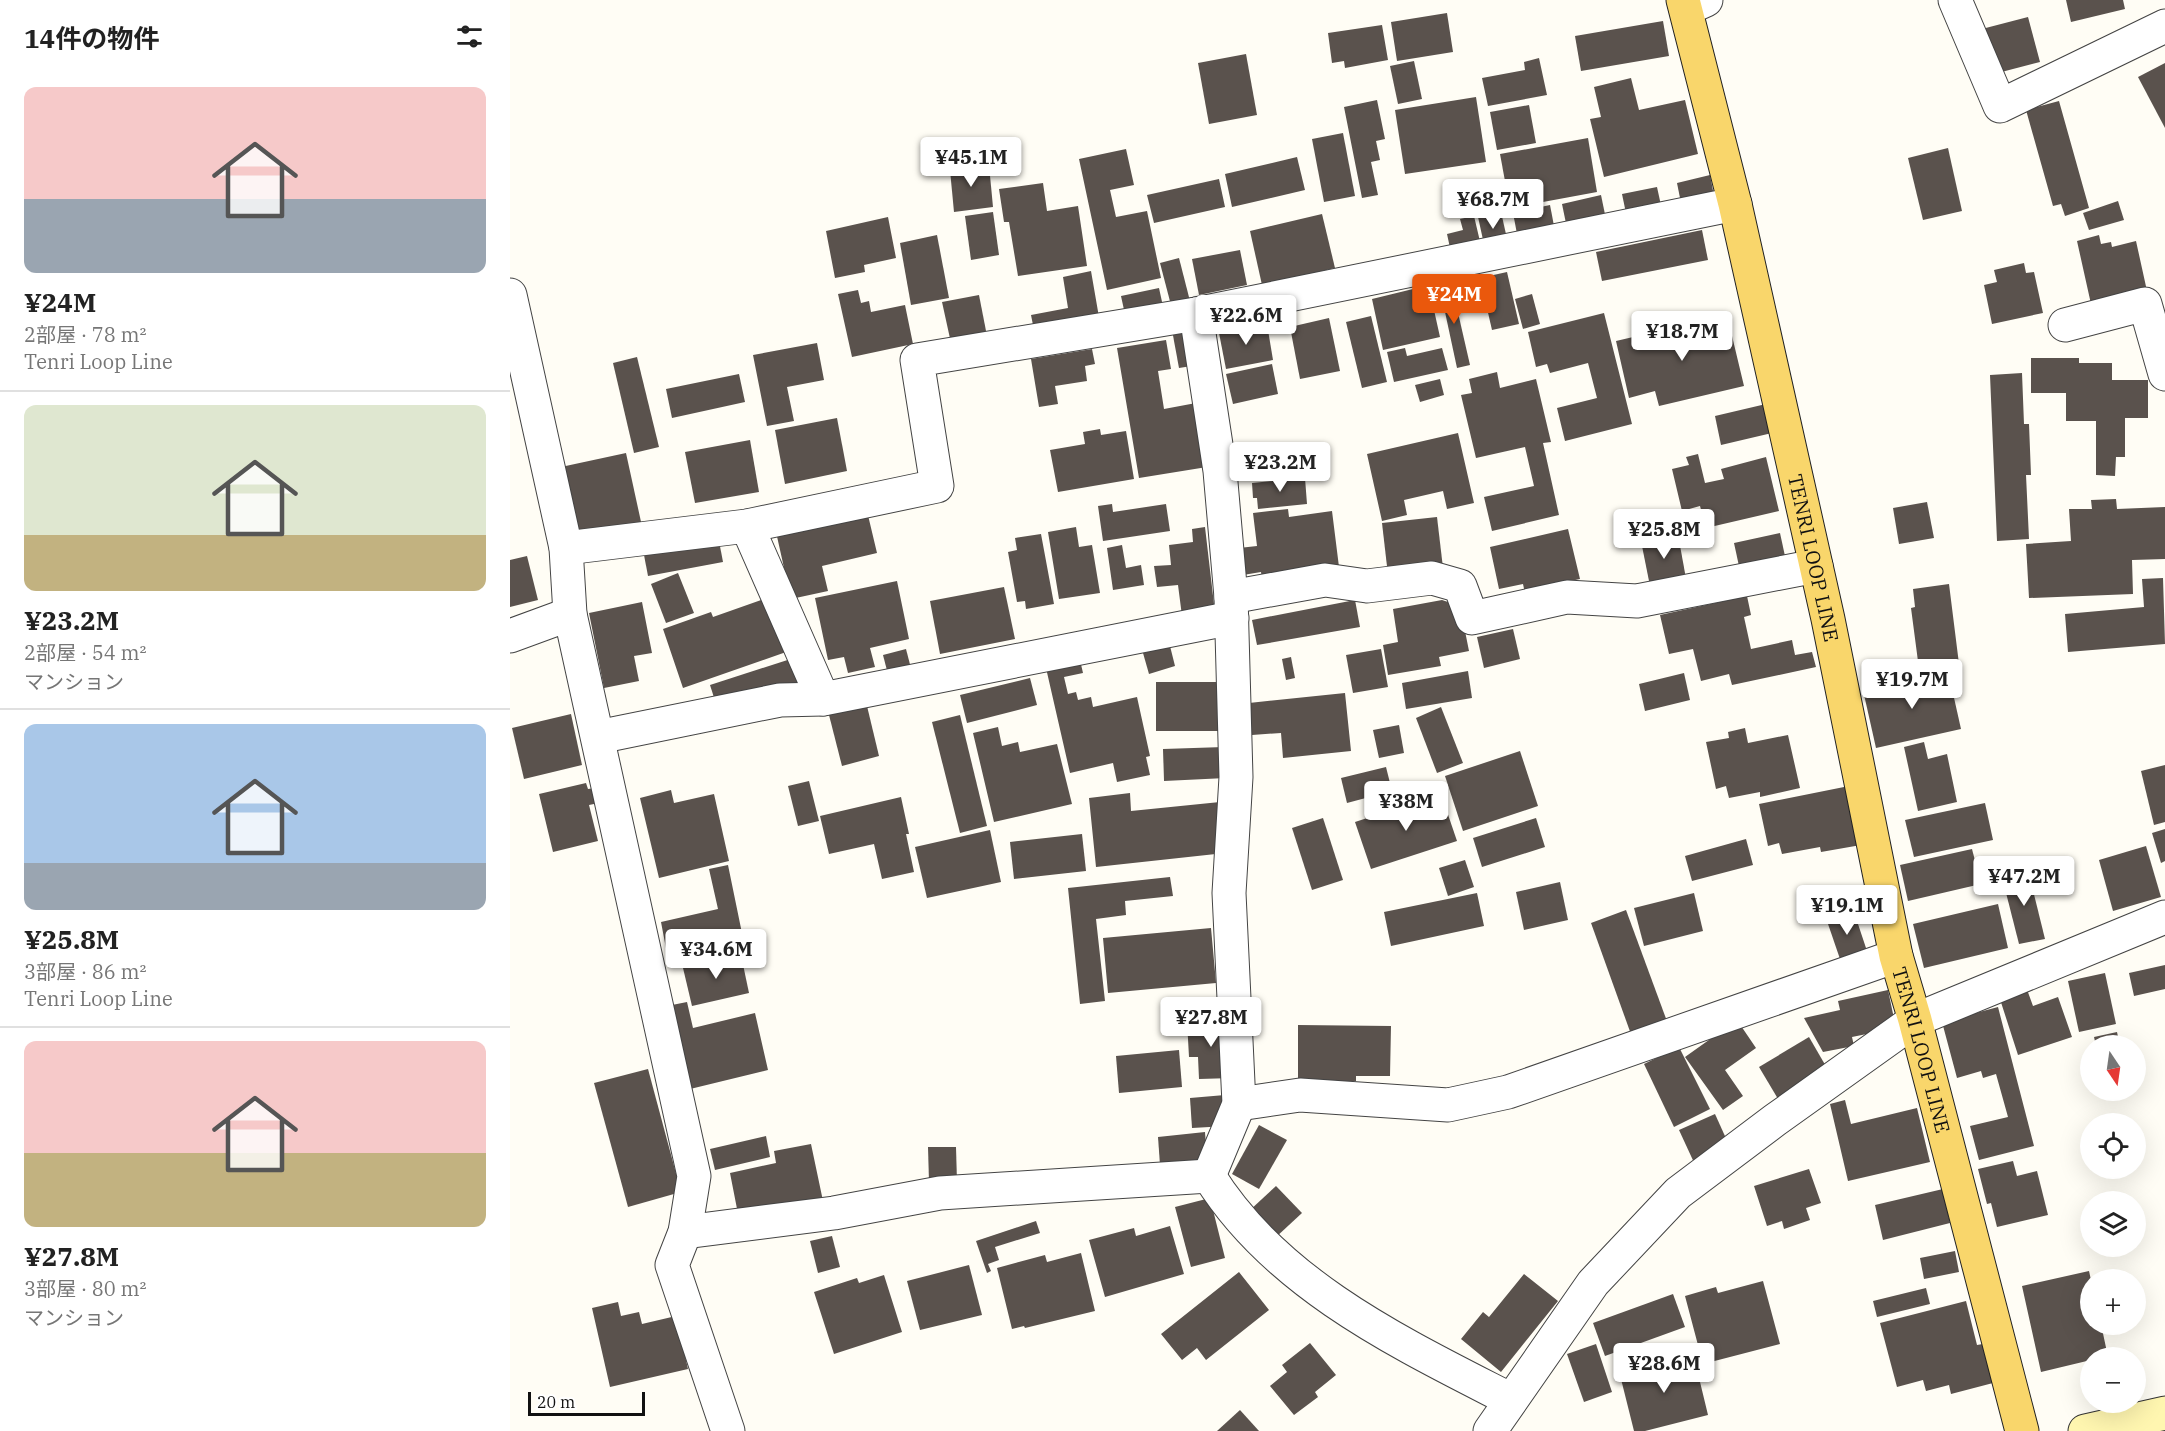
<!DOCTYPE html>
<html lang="ja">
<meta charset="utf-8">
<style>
:root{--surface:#fff;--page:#f2f2f2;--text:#222;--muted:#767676;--line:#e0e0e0;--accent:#ea580c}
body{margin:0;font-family:"IBM Plex Serif","Noto Sans JP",serif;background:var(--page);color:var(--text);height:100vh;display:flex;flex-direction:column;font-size:22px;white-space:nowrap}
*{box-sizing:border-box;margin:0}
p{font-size:20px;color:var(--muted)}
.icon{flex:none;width:33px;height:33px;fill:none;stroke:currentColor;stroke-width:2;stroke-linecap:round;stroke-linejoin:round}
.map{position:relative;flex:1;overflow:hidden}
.drawer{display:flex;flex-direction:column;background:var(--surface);width:510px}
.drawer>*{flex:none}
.needle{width:39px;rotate:167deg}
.fabs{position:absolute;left:1570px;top:1035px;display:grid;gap:12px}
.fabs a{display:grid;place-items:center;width:66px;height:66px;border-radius:50%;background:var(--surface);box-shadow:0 6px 24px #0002;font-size:30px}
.scale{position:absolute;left:18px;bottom:15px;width:117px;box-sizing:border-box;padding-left:6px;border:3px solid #111;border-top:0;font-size:16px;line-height:21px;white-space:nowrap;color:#111;-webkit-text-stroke:4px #fff;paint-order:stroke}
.price{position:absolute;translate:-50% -51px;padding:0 14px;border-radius:6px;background:#fff;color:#222;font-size:20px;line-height:39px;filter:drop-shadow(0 2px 3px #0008)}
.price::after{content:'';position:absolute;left:50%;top:36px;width:18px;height:14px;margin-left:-9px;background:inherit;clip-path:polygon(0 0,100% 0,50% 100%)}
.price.current{background:var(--accent);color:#fff}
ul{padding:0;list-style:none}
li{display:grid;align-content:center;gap:12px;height:318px;padding:0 24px}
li+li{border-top:2px solid var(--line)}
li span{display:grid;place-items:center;height:186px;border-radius:12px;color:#555}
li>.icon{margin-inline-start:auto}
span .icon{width:108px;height:108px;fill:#fffc;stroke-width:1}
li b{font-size:26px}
h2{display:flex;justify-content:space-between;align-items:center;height:72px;padding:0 24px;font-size:26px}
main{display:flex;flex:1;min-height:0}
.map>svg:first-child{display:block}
.building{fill:#5a524d}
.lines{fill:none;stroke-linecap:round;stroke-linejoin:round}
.street-casing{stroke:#444;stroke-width:35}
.secondary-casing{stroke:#333;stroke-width:35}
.primary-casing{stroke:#222;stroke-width:35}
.street{stroke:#fff;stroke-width:33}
.secondary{stroke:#fff6b0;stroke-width:33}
.primary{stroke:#f9d66b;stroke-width:33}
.labels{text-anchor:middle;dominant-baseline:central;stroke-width:6;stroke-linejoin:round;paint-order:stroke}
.street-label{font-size:20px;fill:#111;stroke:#fff}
</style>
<main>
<section class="drawer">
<h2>14件の物件<svg class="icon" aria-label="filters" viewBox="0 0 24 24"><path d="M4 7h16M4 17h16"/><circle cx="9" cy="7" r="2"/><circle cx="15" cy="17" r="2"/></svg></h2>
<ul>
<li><span style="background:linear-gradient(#f6c9c9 60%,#9aa5b1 0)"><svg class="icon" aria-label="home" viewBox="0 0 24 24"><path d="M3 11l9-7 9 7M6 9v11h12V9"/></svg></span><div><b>¥24M</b><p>2部屋 · 78 m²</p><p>Tenri Loop Line</p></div></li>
<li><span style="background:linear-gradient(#dfe7d0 70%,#c2b280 0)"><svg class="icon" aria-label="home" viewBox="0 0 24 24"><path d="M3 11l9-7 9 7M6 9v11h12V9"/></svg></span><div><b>¥23.2M</b><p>2部屋 · 54 m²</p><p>マンション</p></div></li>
<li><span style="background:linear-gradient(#a9c7e8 75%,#9aa5b1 0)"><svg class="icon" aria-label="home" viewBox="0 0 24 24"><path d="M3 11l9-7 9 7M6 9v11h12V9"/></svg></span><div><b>¥25.8M</b><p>3部屋 · 86 m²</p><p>Tenri Loop Line</p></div></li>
<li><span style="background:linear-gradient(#f6c9c9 60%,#c2b280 0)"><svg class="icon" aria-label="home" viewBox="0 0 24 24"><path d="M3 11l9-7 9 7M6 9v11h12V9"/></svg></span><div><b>¥27.8M</b><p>3部屋 · 80 m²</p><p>マンション</p></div></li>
</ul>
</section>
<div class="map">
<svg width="1655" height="1431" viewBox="0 0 1655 1431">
<rect width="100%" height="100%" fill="#fffdf5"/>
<g class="building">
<path d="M1556,0H1613L1615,9L1561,22Z"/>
<path d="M937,13L943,52L887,61L881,22Z"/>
<path d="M1518,17L1530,62L1480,75L1468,30Z"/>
<path d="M1153,21L1159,56L1071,71L1065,36Z"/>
<path d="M872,25L878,60L835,68L834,61L822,63L818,33Z"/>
<path d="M736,54L747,115L699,124L688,63Z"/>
<path d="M1029,58L1037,95L978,106L972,78L1015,70L1014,62Z"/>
<path d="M904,61L912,99L888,104L880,66Z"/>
<path d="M1655,63V128L1628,77Z"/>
<path d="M1121,78L1129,110L1175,100L1188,154L1094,177L1080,119L1091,117L1084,87Z"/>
<path d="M966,97L976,162L895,174L885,110Z"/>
<path d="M867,100L875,139L866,141L870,160L861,162L868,195L852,198L834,107Z"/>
<path d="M1549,101L1579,208L1555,216L1551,204L1543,206L1516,110Z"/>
<path d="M1019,105L1026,143L987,150L980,112Z"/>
<path d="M833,133L845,196L814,202L802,139Z"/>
<path d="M1078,138L1087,192L1000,208L990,154Z"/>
<path d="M1438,148L1452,211L1413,220L1398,158Z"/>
<path d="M616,149L624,185L600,190L606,217L637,211L651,278L597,290L569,159Z"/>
<path d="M787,157L795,190L722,207L715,174Z"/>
<path d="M479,165L483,207L444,212L440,170Z"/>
<path d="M1200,175L1205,201L1172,208L1167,183Z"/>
<path d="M709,179L715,207L644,223L637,195Z"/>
<path d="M533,183L537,211L568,206L577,266L508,276L499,222H494L489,189Z"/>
<path d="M1147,187L1152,210L1117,218L1112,194Z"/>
<path d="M1091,195L1097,224L1058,233L1052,204Z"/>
<path d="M1608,201L1614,220L1579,230L1573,213Z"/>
<path d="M1040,205L1045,231L1008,239L1003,213Z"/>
<path d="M483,212L489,255L461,260L455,216Z"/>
<path d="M991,212L998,243L975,249L968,217Z"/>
<path d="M812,214L825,268L752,285L740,231Z"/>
<path d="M964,216L972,250L942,257L937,234L953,230L950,219Z"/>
<path d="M378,217L386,258L354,265L355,272L325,278L316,231Z"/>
<path d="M1192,230L1198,260L1092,281L1086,252Z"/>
<path d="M427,235L439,298L401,305L390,243Z"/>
<path d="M1589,235L1591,244L1601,242L1602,247L1626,241L1637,291L1581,304L1567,241Z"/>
<path d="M730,250L737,285L689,295L682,259Z"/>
<path d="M669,258L681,305L662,309L650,263Z"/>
<path d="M1514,263L1516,273L1524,272L1533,313L1482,324L1474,285L1487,282L1484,270Z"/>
<path d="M581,271L590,323L525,335L521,315L558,308L553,277Z"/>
<path d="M997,272L1009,324L982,330L970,278Z"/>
<path d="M941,282L960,365L947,368L929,284Z"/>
<path d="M649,288L654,311L616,319L611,296Z"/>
<path d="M903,289L905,295L920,292L930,337L873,350L862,299Z"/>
<path d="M348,290L351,303L359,301L361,312L395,305L403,344L342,357L328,294Z"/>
<path d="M1022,294L1030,324L1013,329L1005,299Z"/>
<path d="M469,295L477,336L441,343L432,302Z"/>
<path d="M1094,313L1122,424L1055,441L1047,408L1087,398L1078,363L1040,373L1037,364L1026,367L1018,332Z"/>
<path d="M1217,315L1234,386L1149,406L1145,391L1119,398L1106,341Z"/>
<path d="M861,316L877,382L852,388L836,322Z"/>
<path d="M819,318L830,371L790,379L780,327Z"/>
<path d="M757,324L763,360L716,369L709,333Z"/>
<path d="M681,326L688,365L669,368L662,330Z"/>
<path d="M656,340L661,369L648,371L654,409L686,403L697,467L629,478L607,348Z"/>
<path d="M307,343L314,380L277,387L284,421L257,426L243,355Z"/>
<path d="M895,348L897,356L932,348L938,370L884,382L877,352Z"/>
<path d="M582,349L585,364L575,366L577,381L545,386L548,404L529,407L521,359Z"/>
<path d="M127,357L149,447L124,453L103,363Z"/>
<path d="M1521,358H1569V363H1602V380H1638V418H1615V457H1606L1605,476L1586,475V421H1556V393H1521Z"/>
<path d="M762,364L768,394L723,404L716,374Z"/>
<path d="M987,372L990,388L1026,379L1041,442L1033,443L1049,515L982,531L974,497L1024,486L1015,447L966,458L951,395L962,393L959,379Z"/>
<path d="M1512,373L1514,424H1519L1521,475H1516L1519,539L1487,541L1480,375Z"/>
<path d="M229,374L235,402L162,418L156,389Z"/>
<path d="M930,379L934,395L910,402L905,385Z"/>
<path d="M1256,404L1262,433L1211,445L1205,416Z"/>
<path d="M327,418L337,471L275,484L265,430Z"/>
<path d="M590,429L591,435L616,431L624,479L548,492L540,450L575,444L573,432Z"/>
<path d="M948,433L964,503L937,509L933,491L894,500L897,515L872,521L857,454Z"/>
<path d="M240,440L249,492L185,503L175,452Z"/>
<path d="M116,453L133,531L67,546L51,467Z"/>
<path d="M1188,454L1195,483L1214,479L1211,469L1256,457L1269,511L1196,528L1190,506L1172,511L1162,469L1179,465L1176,457Z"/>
<path d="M795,478L797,504L748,509L747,498H743L742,483Z"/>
<path d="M1606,499L1607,509L1655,507V559L1622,560L1623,594L1519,598L1516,544L1561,541L1559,509H1582L1581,500Z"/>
<path d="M1417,502L1424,538L1389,544L1383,508Z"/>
<path d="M602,504L603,512L656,504L660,531L593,541L588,506Z"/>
<path d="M778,509L779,517L822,511L830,575L753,585L751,572L733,575L729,548L747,546L743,513Z"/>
<path d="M357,511L367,553L312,566L318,591L281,599L266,532Z"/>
<path d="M927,517L933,568L878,575L872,523Z"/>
<path d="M566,527L569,547L582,545L590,593L549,599L538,532Z"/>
<path d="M695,527L705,613L672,616L668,585L647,587L644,566L661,565L659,545L683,542L682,529Z"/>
<path d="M1058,529L1070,579L1046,584L1016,598L1013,584L989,589L980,547Z"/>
<path d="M1167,529L1177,584L1141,591L1130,536Z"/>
<path d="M1270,533L1278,570L1232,580L1224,543Z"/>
<path d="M531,534L544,604L516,609L515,601L507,602L498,552L507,550L505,538Z"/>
<path d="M209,541L213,562L138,576L134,555Z"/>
<path d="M612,545L616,568L631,565L634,585L603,590L597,548Z"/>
<path d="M17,556L28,600L0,607V560Z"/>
<path d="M168,573L184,613L156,623L141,584Z"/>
<path d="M1653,578L1655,644L1558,652L1555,614L1634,607L1632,579Z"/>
<path d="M387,581L399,639L360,648L365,667L338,673L334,657L318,660L305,598Z"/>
<path d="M1439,584L1449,664L1409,669L1401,608L1405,607L1403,589Z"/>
<path d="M494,587L505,639L430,654L420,601Z"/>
<path d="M1237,596L1241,615L1234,617L1241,649L1282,640L1285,655L1302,652L1306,667L1222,685L1219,674L1191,681L1183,649L1159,654L1150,615Z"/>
<path d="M260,597L279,651L173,688L153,629L201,612L203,617Z"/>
<path d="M845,600L850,627L747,645L742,620Z"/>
<path d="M932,600L950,606L959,651L929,657L931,666L878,675L873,645L888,642L883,609Z"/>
<path d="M132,602L142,653L124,656L129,681L94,688L79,613Z"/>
<path d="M1003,629L1010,659L974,668L967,637Z"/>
<path d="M660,646L665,666L639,674L633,653Z"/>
<path d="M396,649L403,676L380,682L373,655Z"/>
<path d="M871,649L878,687L843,693L836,655Z"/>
<path d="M293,655L300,680L208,710L200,685Z"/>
<path d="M781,657L785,678L776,680L772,659Z"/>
<path d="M570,660L573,673L554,677L558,694L566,692L568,700L581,697L583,707L627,697L640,756L636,757L640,775L607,782L603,763L560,773L536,668Z"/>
<path d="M958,671L962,698L896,709L892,683Z"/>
<path d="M1438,671L1451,729L1366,748L1353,690Z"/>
<path d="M1174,673L1180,700L1135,711L1129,684Z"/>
<path d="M520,678L527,705L457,723L450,695Z"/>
<rect x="646" y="682" width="70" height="49"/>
<path d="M835,693L841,751L773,758L771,733L742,735L739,703Z"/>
<path d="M357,706L369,756L332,766L319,715Z"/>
<path d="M931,707L953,763L927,773L906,718Z"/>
<path d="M61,714L72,765L14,779L2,728Z"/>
<path d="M450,715L477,826L450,833L422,722Z"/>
<path d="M889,725L894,753L869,758L863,730Z"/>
<path d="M488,727L492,746L508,742L510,752L547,744L562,804L484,822L463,733Z"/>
<path d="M1235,728L1238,743L1278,735L1290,788L1250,797V792L1219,798L1216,786L1206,789L1196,742L1219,738L1218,732Z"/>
<path d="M1414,742L1418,759L1437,754L1447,802L1408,811L1394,747Z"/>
<path d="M714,747L716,778L654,781L653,749Z"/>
<path d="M1010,751L1028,806L953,831L935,776Z"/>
<path d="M1655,765V822L1644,825L1631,771Z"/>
<path d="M876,767L882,791L837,803L831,778Z"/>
<path d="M299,781L309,821L288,826L278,786Z"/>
<path d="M76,783L78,789L85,788L89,803L79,805L88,841L43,852L29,794Z"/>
<path d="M1339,786L1351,845L1311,852L1310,847L1272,854L1269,843L1258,846L1249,804Z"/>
<path d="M161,790L164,803L204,794L219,861L149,878L130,798Z"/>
<path d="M620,793L621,811L710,802L715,853L586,867L579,798Z"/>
<path d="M931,794L947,841L861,869L845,822Z"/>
<path d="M391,797L399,834H396L404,872L372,879L364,844L319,854L310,816Z"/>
<path d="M1475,803L1483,840L1404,857L1395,820Z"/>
<path d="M813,818L833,880L802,890L782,828Z"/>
<path d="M1026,818L1035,847L972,867L963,838Z"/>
<path d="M1655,829V861L1651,863L1642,833Z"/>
<path d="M480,830L491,882L417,898L405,847Z"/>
<path d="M572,834L576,871L504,879L500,842Z"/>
<path d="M1236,839L1243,865L1182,881L1175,856Z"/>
<path d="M1636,846L1651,897L1603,911L1589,860Z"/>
<path d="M1462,849L1471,884L1398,901L1390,865Z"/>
<path d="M955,860L964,887L938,896L929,868Z"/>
<path d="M218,865L234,943L158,959L151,922L208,909L199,869Z"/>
<path d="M1518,870L1535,939L1509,944L1492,877Z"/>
<path d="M660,877L663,896L615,901L616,915L586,919L595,1001L570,1004L558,888Z"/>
<path d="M1050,882L1058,920L1014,930L1006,892Z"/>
<path d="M967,893L974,926L881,946L874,912Z"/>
<path d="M1184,893L1193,931L1134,946L1124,908Z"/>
<path d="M1488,904L1498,948L1414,968L1403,924Z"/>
<path d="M1116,910L1158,1024L1122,1037L1081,923Z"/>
<path d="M1344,912L1357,951L1330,959L1317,921Z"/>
<path d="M701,928L706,983L598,993L593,938Z"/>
<path d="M231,955L239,993L182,1006L173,968Z"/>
<path d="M1655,965V989L1624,996L1619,973Z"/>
<path d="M1595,973L1606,1024L1569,1032L1558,981Z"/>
<path d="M1515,984L1523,1006L1548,997L1562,1037L1508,1055L1488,993Z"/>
<path d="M1378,990L1386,1028L1342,1037L1344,1046L1313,1052L1294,1018L1330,1010L1328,1001Z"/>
<path d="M177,1002L183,1028L245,1013L258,1070L176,1090L157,1006Z"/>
<path d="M1488,1007L1524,1146L1469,1160L1460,1126L1498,1117L1486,1074L1473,1078L1471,1071L1447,1078L1432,1022Z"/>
<path d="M720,1019L723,1078L689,1079L688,1057H679L677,1021Z"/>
<path d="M1227,1020L1246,1048L1215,1070L1233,1096L1213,1110L1175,1057Z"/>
<path d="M788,1025L881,1026L880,1076H846V1081H788Z"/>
<path d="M1607,1032L1610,1046H1586L1584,1037Z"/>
<path d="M1299,1037L1321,1075L1271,1104L1249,1067Z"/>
<path d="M1169,1047L1200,1109L1164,1127L1134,1064Z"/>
<path d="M669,1050L672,1087L609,1093L606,1056Z"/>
<path d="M138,1069L171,1192L118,1207L84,1083Z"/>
<path d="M715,1095L717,1126L682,1128L680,1098Z"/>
<path d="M1335,1100L1341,1124L1407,1108L1420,1162L1338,1181L1320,1104Z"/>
<path d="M1205,1114L1219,1145L1187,1169L1169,1130Z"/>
<path d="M749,1125L777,1140L749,1189L722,1174Z"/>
<path d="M695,1132L697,1160L650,1165L648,1137Z"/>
<path d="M256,1136L260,1157L205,1170L200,1149Z"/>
<path d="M301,1144L313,1201L229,1219L220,1173L266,1163L264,1151Z"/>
<path d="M418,1147H446L447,1182H419Z"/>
<path d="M1503,1161L1507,1176L1527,1171L1538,1215L1487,1227L1481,1203L1477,1204L1468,1169Z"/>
<path d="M1299,1169L1311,1203L1296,1208L1300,1220L1274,1229L1272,1221L1257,1226L1244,1186Z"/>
<path d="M766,1186L792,1213L765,1238L739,1211Z"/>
<path d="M1433,1189L1440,1223L1373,1240L1365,1205Z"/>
<path d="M700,1198L715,1258L681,1267L665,1207Z"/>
<path d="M526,1221L530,1233L485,1247L489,1260L478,1264L481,1271L477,1273L466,1241Z"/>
<path d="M660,1226L674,1274L595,1297L579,1240L624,1228L626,1236Z"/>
<path d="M322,1236L330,1267L308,1273L300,1241Z"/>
<path d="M1445,1251L1449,1272L1414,1279L1410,1258Z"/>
<path d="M571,1253L585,1311L515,1328L514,1326L502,1329L487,1268L535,1255L537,1262Z"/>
<path d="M459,1265L472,1315L410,1330L397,1281Z"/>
<path d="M1579,1271L1581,1280V1324H1591L1598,1357L1581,1358V1360L1531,1372L1512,1286Z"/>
<path d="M729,1272L759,1310L696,1360L687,1348L672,1360L651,1334Z"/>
<path d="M1014,1274L1048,1301L991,1372L951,1339L973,1312L979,1317Z"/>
<path d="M374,1275L392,1332L324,1354L304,1292L347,1278L349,1283Z"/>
<path d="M1253,1281L1270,1344L1193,1364L1175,1296L1206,1287L1208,1293Z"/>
<path d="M1416,1288L1420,1304L1367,1317L1363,1301Z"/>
<path d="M1163,1294L1175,1327L1095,1356L1083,1323Z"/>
<path d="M1456,1301L1467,1345L1473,1344L1483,1383L1441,1394L1439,1385L1416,1391L1413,1380L1387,1387L1370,1323Z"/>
<path d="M108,1302L111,1316L129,1312L132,1324L166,1316L178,1369L100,1387L82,1308Z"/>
<path d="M800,1343L826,1375L805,1392L808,1397L784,1415L760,1386L777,1372L772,1365Z"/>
<path d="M1086,1344L1102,1392L1074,1402L1057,1354Z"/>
<path d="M1184,1357L1198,1415L1135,1431H1124L1110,1375L1125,1371L1124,1366L1150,1360L1151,1365Z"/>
<path d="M730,1410L749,1431H707Z"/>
</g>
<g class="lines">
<g class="street-casing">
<g id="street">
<path d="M1445,0L1490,106L1655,26"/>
<path d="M1176,9L1196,0"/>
<path d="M0,295L56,548L60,614L184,1176L175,1232L162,1265L218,1431"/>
<path d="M686,314L710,471L721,597L726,777L719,893L729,1104L699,1176"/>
<path d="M1555,325L1635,304L1655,374"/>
<path d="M237,526L313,699"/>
<path d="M56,548L237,526L427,486L407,360L686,314L1225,204"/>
<path d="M721,597L815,580L857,586L922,578L950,586L962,618L1057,597L1127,601L1306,566"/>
<path d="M0,636L60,614"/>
<path d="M88,737L270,700L313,699L722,618"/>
<path d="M729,1104L790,1095L938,1105L998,1092L1386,956"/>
<path d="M699,1176C767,1285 890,1343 1001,1400"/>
<path d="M175,1232L324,1213L430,1193L699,1176"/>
<path d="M980,1431L1083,1283L1168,1193L1265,1120L1405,1020L1655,917"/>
</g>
</g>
<g class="secondary-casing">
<path id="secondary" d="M1575,1431L1655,1413"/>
</g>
<g class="primary-casing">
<g id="primary">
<path id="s1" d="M1173,0L1225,204L1318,619L1386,956L1405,1020L1512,1431"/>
</g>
</g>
<use href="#street" class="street"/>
<use href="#secondary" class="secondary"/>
<use href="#primary" class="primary"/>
</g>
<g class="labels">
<g class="street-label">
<text stroke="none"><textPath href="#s1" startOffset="573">TENRI LOOP LINE</textPath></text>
<text stroke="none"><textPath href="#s1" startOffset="1077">TENRI LOOP LINE</textPath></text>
</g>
</g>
</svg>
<div class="fabs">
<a><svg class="needle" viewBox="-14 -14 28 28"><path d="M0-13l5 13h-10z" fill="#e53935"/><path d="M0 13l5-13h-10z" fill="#767676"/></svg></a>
<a><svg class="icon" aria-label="locate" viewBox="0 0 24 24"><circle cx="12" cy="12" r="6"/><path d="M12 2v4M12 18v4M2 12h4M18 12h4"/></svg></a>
<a><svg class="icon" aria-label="layers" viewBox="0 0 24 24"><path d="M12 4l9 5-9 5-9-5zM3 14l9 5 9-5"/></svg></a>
<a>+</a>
<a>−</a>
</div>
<div class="scale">20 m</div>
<b class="price" style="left:461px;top:188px">¥45.1M</b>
<b class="price" style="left:983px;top:230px">¥68.7M</b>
<b class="price current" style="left:944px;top:325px">¥24M</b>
<b class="price" style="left:736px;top:346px">¥22.6M</b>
<b class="price" style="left:1172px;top:362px">¥18.7M</b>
<b class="price" style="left:770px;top:493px">¥23.2M</b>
<b class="price" style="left:1154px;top:560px">¥25.8M</b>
<b class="price" style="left:1402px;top:710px">¥19.7M</b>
<b class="price" style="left:896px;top:832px">¥38M</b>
<b class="price" style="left:1514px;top:907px">¥47.2M</b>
<b class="price" style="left:1337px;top:936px">¥19.1M</b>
<b class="price" style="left:206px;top:980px">¥34.6M</b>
<b class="price" style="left:701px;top:1048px">¥27.8M</b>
<b class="price" style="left:1154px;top:1394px">¥28.6M</b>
</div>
</main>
